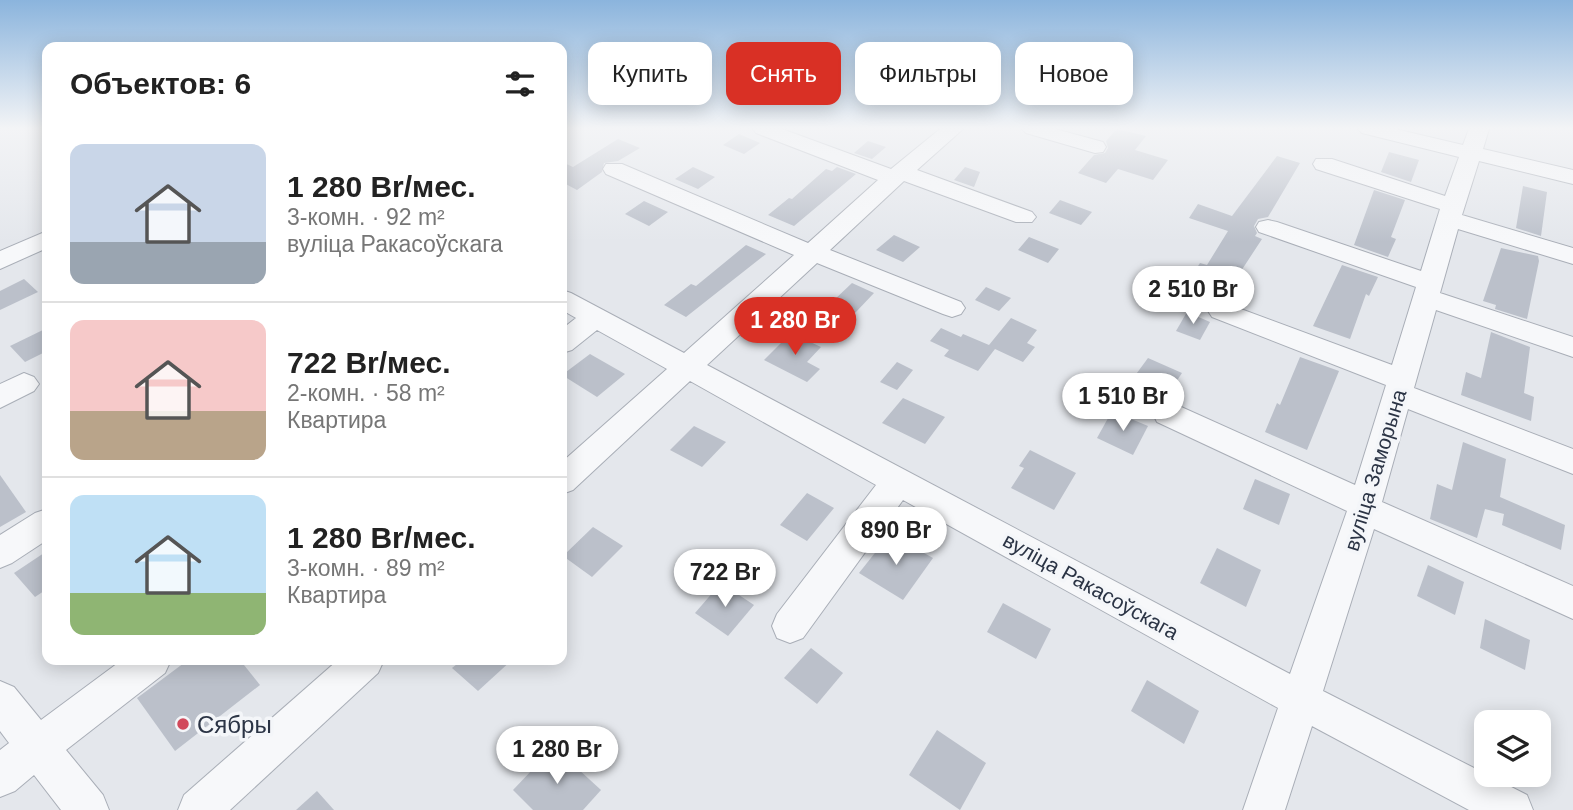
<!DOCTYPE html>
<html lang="ru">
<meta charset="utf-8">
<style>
:root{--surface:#fff;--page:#f6f6f6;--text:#222;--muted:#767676;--line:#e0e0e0;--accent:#d93025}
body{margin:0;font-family:Helvetica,sans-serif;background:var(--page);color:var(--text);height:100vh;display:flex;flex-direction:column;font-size:26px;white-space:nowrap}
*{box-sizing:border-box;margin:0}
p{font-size:23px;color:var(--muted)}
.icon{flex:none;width:38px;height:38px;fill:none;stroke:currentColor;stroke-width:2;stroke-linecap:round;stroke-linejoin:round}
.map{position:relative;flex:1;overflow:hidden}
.sheet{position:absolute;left:42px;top:42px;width:525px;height:623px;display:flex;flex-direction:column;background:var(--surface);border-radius:14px;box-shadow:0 4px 18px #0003}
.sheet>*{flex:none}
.banner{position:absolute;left:588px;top:42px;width:665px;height:63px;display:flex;gap:14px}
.fabs{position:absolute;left:1474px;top:710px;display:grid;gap:14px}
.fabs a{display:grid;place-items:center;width:77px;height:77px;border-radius:14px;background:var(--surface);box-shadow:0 4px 18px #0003;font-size:35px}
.price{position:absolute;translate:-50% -60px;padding:0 16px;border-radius:24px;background:#fff;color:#222;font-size:23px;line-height:46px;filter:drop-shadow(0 2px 4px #0008)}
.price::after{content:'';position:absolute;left:50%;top:42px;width:21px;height:16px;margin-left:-10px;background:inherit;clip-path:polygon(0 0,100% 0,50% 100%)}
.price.selected{background:var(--accent);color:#fff}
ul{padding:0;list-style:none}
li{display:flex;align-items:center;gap:21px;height:175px;padding:0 28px}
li+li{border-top:2px solid var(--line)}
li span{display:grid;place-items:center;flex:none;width:196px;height:140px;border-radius:14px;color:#555}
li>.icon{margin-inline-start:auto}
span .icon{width:84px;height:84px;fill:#fffc;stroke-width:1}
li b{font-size:30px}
h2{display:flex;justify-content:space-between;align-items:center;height:84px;padding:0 28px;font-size:30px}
.chip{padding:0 24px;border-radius:14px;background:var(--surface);box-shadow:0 4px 18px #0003;font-size:24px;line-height:63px}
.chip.selected{background:var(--accent);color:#fff}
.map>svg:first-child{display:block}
.building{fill:#bbc0ca}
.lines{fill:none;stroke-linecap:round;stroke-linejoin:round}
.minor-casing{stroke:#a9aeb7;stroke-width:2}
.minor{fill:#f7f8fa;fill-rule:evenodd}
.poi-dot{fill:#d1495b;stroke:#f4f6f9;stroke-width:2.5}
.labels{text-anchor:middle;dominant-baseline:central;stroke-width:7;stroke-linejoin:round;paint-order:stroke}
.street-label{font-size:21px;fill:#2b3445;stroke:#f4f6f9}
.near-poi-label{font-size:24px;fill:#2b3445;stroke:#f4f6f9;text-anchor:start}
</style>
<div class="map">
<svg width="1573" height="810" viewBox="0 0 1573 810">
<rect width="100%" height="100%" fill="#e4e7ec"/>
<g class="building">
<path d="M1117,129L1146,136L1135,150L1168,160L1153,180L1118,169L1106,183L1078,173L1094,155L1105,153L1108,148L1106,141Z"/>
<path d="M739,134L760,143L744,154L723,145Z"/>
<path d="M618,139L640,148L618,161L604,163L602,172L577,190L562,182V162L573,167Z"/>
<path d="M868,141L886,147L872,159L854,153Z"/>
<path d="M1389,152L1419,160L1411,182L1381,172Z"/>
<path d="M1277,156L1300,163L1268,217L1258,219L1254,226L1257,233L1255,236L1262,239L1226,294L1189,280L1200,263L1207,265L1228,231L1189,218L1198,204L1232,216Z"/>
<path d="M693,167L715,177L698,189L675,179Z"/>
<path d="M837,167L856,174L794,226L768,215L789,198L792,199L826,169L832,171Z"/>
<path d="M965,167L980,172L974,187L954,180Z"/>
<path d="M1523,186L1547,192L1541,236L1516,228Z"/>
<path d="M1374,190L1405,200L1391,237L1396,239L1388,257L1354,245Z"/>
<path d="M1060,200L1092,212L1081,225L1049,213Z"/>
<path d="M644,201L668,212L649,226L625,214Z"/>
<path d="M894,235L920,247L903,262L876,250Z"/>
<path d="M1029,237L1059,249L1048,263L1018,250Z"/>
<path d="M746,245L766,254L686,317L664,305L691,284L696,286Z"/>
<path d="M1501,248L1538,256L1539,261L1527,319L1495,309L1496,305L1483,301Z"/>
<path d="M1342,265L1378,277L1369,296L1366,294L1350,339L1313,326Z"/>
<path d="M24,279L38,292L0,310V291Z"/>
<path d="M852,283L874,293L855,313L832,302Z"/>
<path d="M986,287L1011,298L999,311L975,300Z"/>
<path d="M1187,312L1210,322L1200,340L1176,331Z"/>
<path d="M1011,318L1037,330L1027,343L1035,347L1023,362L995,349L978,371L944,356L949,350L930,341L941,328L961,337L963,334L989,345Z"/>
<path d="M47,328V351L25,362L10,346Z"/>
<path d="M1491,332L1530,347L1524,393L1534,397L1531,421L1461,395L1466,372L1481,378Z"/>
<path d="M791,333L821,347L807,362L820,369L807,382L764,360Z"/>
<path d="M590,354L625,374L597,397L562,375Z"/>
<path d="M1300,357L1339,371L1307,450L1265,432L1277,403L1280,405Z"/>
<path d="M1148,358L1182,373L1168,394L1134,377Z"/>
<path d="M897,362L913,370L897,390L880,382Z"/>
<path d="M903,398L945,417L925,444L882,423Z"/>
<path d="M1112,411L1148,426L1133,455L1097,438Z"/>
<path d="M694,426L726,442L702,467L670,450Z"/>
<path d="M1463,442L1506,459L1500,497L1565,525L1561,550L1502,525L1504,514L1485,509L1477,538L1430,519L1437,484L1452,490Z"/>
<path d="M1030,450L1076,473L1054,510L1011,488L1024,468L1019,466Z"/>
<path d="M0,475L26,512L0,527Z"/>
<path d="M1255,479L1290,494L1279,525L1243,509Z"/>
<path d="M807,493L834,508L807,541L780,525Z"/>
<path d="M593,527L623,546L592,577L563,556Z"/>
<path d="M890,534L933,558L903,600L859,573Z"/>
<path d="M1217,548L1261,570L1246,607L1200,583Z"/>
<path d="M47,551V589L35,597L14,573Z"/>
<path d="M1428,565L1464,582L1455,615L1417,596Z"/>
<path d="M721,583L754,605L728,636L695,613Z"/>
<path d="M1003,603L1051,629L1036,659L987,632Z"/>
<path d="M1485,619L1530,640L1525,670L1480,648Z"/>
<path d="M811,648L843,673L817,704L784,678Z"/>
<path d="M188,660H240L260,685L175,751L137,698Z"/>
<path d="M462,660H512L478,691L452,668Z"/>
<path d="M1147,680L1199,711L1184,744L1131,711Z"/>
<path d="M937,730L986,763L960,810L909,775Z"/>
<path d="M554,747L601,790L583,810H533L513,790Z"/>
<path d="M317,791L334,810H296Z"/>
</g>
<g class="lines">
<g class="minor-casing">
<g id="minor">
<path d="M753,129H782L891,169L940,129H963L917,170L1032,212L1036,217L1032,222H1016L904,181L830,250L961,302L965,308L961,314L952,317L943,314L817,263L707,365L1290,674L1347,511L1157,422L1153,414L1157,406L1168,403L1179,406L1355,485L1386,385L1212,317L1208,311L1212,305L1221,302L1230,305L1392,365L1416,287L1259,232L1256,227L1259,222L1268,220L1277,222L1421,271L1440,209L1316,169L1313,164L1316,159H1332L1445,196L1459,157L1362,133L1358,129H1395L1463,145L1469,129H1489L1483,149L1573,170V184L1479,161L1462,215L1573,248V264L1458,229L1440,293L1573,337V357L1436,310L1414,388L1573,449V474L1408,409L1382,502L1573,586V619L1374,529L1323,691L1527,795L1533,810H1469L1312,726L1285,810H1243L1278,708L903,500L803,638L790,643L777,638L772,626L777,614L876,485L690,381L573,490L562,494V462L667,369L597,330L572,350L562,353V329L576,318L562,310V290L571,293L684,353L794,255L606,174L603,169L606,164H622L808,243L878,180L756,133Z"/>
<path d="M1022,129H1055L1103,142L1106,147L1103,152L1095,153L1026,133Z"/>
<path d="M47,231V248L0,269V251Z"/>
<path d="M24,373L34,377L39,384L34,391L0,408V384Z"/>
<path d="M47,509V540L12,563L0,568V535L35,513Z"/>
<path d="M122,660H171L165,673L66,750L103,795L109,810H61L34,775L15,791L0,797V750L9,743L0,731V681L14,687L41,720Z"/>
<path d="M338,660H384L378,673L230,810H178L184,795Z"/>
</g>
</g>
<use href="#minor" class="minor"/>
</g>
<linearGradient id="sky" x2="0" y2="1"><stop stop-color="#8bb4dd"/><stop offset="0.53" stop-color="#f3f4f6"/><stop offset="1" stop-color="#f3f4f6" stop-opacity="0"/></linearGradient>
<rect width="1573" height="242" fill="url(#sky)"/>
<circle class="poi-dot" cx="183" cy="724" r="7"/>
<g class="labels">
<g class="street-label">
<text transform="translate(1375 470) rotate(-73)">вуліца Заморына</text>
<text transform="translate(1091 586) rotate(29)">вуліца Ракасоўскага</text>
</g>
<g class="near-poi-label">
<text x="197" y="724">Сябры</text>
</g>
</g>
</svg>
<div class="fabs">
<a><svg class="icon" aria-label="layers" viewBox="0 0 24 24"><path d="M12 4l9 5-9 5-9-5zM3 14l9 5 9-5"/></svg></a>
</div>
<b class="price" style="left:1193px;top:326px">2 510 Br</b>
<b class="price selected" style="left:795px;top:357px">1 280 Br</b>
<b class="price" style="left:1123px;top:433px">1 510 Br</b>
<b class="price" style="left:896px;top:567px">890 Br</b>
<b class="price" style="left:725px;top:609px">722 Br</b>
<b class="price" style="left:557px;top:786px">1 280 Br</b>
<div class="banner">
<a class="chip">Купить</a>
<a class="chip selected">Снять</a>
<a class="chip">Фильтры</a>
<a class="chip">Новое</a>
</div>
<section class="sheet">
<h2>Объектов: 6<svg class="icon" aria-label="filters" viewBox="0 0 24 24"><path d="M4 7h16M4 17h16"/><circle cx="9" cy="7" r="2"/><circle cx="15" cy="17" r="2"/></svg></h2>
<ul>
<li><span style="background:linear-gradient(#c9d6e8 70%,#9aa5b1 0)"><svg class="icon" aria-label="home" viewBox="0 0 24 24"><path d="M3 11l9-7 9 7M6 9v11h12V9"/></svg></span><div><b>1 280 Br/мес.</b><p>3-комн. · 92 m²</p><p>вуліца Ракасоўскага</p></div></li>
<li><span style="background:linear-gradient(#f6c9c9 65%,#b9a48a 0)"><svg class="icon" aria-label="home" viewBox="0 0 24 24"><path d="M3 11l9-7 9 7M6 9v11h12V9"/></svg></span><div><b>722 Br/мес.</b><p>2-комн. · 58 m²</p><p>Квартира</p></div></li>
<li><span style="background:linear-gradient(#bfe0f5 70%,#8fb573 0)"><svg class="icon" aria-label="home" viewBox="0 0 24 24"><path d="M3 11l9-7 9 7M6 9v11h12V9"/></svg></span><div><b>1 280 Br/мес.</b><p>3-комн. · 89 m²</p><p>Квартира</p></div></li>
</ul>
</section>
</div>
